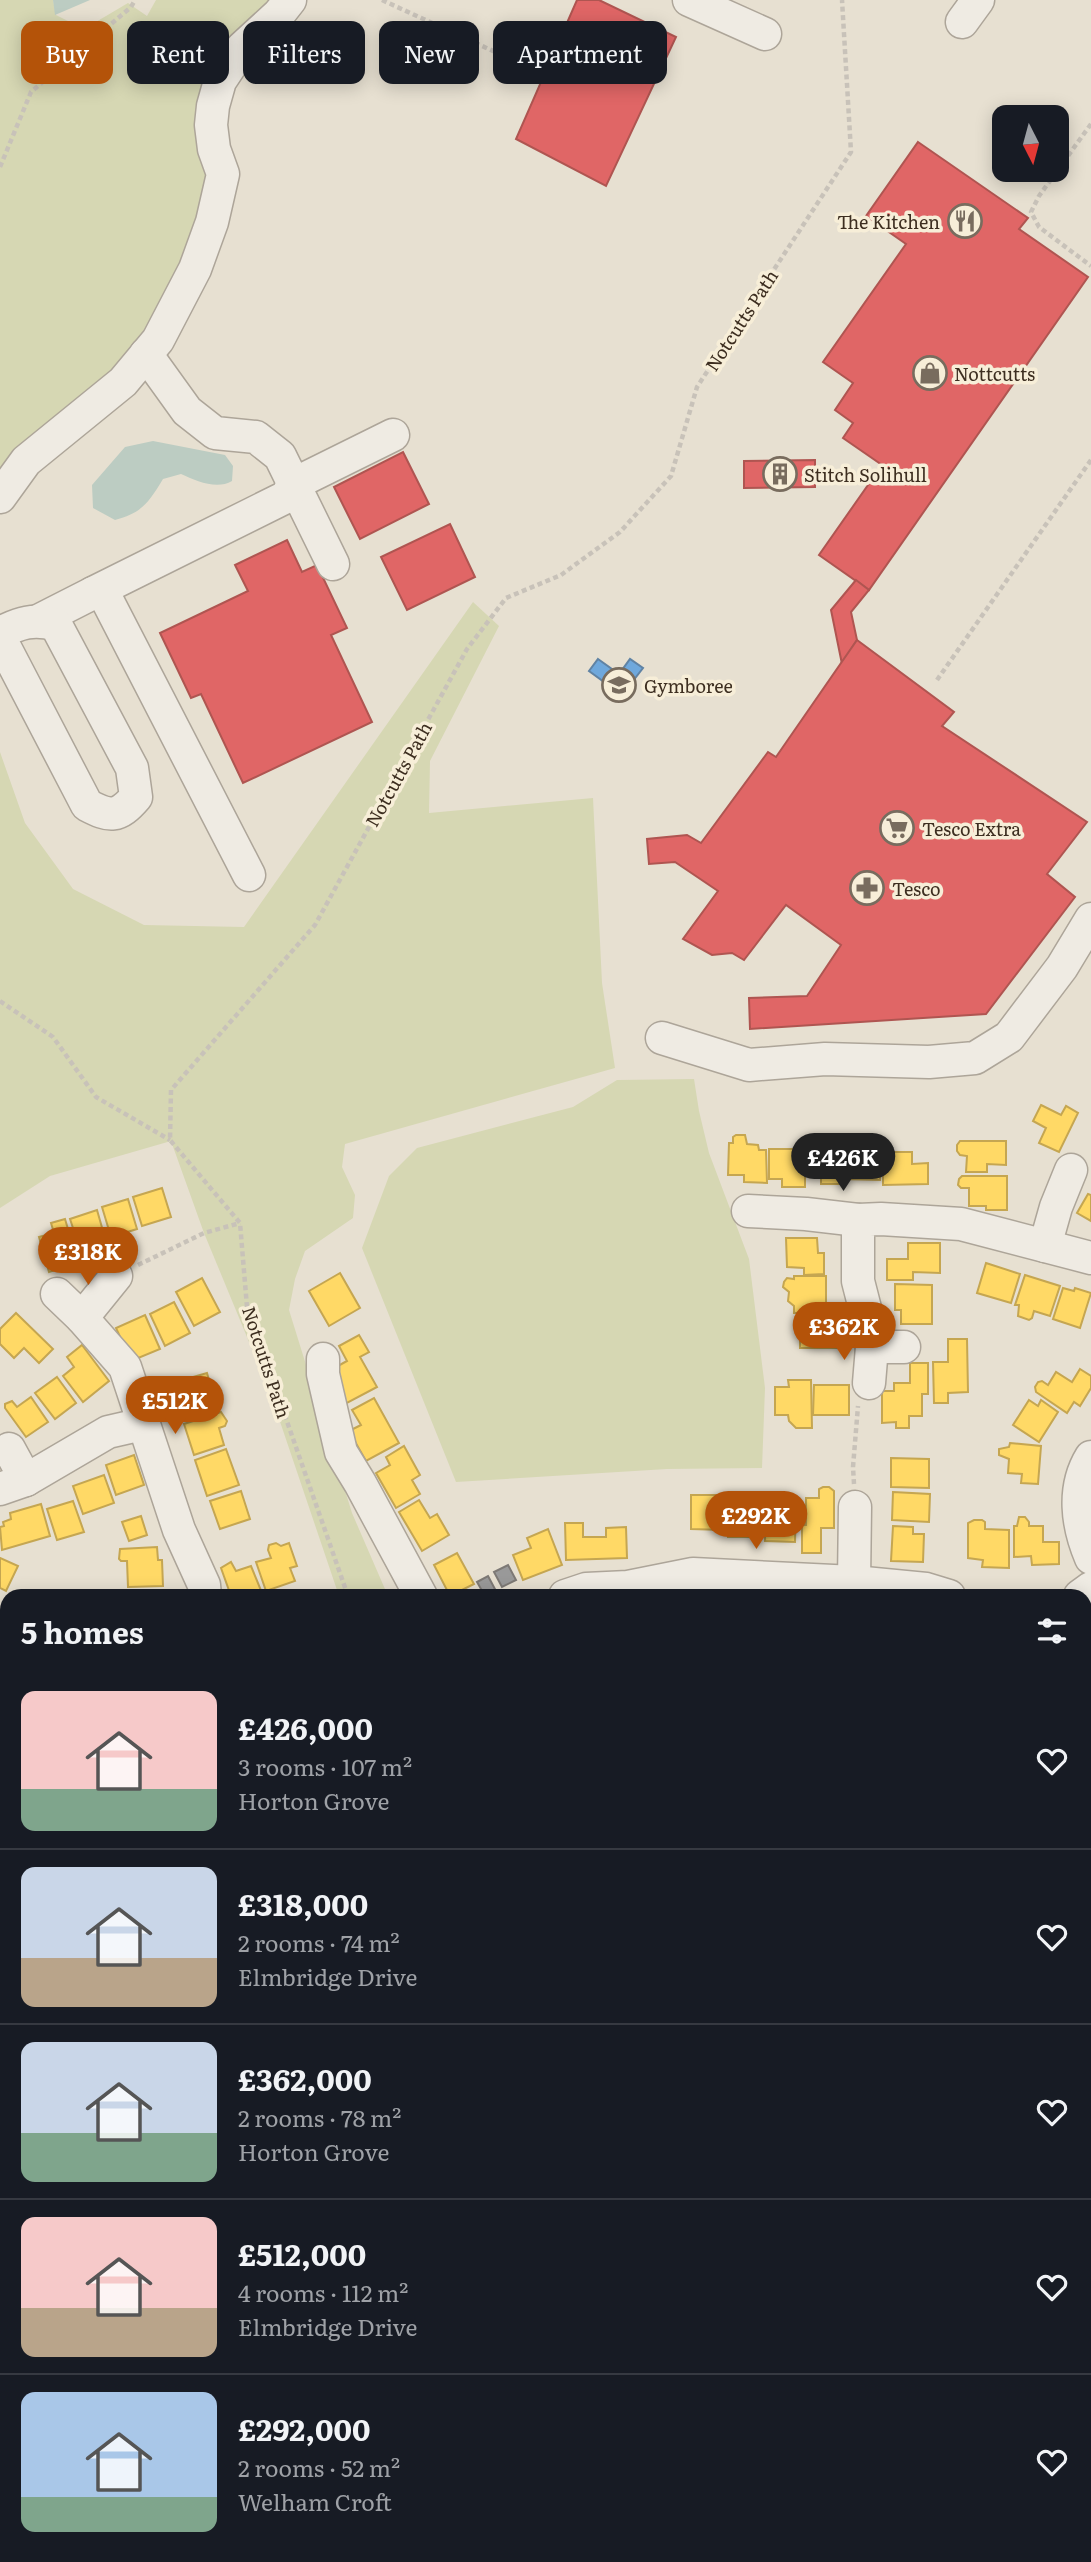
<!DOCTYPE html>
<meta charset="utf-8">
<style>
:root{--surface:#171b24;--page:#242831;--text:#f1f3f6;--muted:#9ea1a6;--line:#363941;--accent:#b45309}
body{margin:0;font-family:Literata,serif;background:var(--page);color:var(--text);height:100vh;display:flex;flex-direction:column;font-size:26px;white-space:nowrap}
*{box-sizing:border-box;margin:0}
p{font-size:23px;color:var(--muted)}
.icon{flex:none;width:38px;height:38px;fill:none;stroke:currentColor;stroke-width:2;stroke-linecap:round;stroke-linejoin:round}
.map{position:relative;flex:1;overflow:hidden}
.side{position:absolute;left:0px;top:1589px;width:1092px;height:973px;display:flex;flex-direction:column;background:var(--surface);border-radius:21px 21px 0 0;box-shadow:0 4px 18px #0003}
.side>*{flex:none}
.top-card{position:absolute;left:21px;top:21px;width:700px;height:63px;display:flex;gap:14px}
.needle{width:46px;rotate:174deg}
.tools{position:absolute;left:992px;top:105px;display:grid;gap:14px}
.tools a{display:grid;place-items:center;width:77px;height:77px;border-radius:14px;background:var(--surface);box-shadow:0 4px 18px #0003;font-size:35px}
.price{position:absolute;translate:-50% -60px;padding:0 16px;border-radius:24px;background:var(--accent);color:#fff;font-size:23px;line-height:46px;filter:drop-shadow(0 2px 4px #0008)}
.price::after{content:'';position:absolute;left:50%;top:42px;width:21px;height:16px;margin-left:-10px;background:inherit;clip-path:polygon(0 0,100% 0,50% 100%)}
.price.on{background:#222;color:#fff}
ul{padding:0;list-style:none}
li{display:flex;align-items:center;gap:21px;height:175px;padding:0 21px}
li+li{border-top:2px solid var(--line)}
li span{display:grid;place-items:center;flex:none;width:196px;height:140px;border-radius:14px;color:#555}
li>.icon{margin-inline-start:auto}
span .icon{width:84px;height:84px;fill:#fffc;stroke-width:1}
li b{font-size:30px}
h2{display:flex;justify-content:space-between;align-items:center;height:84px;padding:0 21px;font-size:30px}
.pill{padding:0 24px;border-radius:14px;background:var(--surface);box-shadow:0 4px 18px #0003;font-size:24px;line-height:63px}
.pill.on{background:var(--accent);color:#fff}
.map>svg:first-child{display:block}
.green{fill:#d6d7b3}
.water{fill:#bcccc2}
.homes{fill:#ffd966;stroke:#c5a651;stroke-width:2}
.shops{fill:#e06666;stroke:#af5551;stroke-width:2}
.schools{fill:#6fa8dc;stroke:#6083a4;stroke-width:2}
.industry{fill:#999;stroke:#7d7975;stroke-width:2}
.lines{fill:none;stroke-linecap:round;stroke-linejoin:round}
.minor-casing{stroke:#ada599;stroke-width:35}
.path{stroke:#c8c2b9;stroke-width:4.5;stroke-dasharray:5 3.5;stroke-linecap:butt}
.minor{stroke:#efebe3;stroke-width:32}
.labels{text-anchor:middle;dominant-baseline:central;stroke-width:7;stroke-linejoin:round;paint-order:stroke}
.poi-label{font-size:18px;fill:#3d2e20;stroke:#f7eed8;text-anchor:start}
.street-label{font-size:18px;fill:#3d2e20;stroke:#f7eed8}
</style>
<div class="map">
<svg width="1091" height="2562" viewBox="0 0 1091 2562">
<rect width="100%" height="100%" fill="#e7e0d1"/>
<g class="green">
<path d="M0,0H53L56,15L84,29L128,3L147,16L156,0H275L222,64L211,177L193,251L146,346L0,471Z"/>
<path d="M473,602L499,626L430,761L429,813L593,798L602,983L615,1068L345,1144L342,1167L355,1195L353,1218L305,1251L295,1279L289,1310L352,1513L388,1596H339L271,1395L204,1233L171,1141L50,1176L0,1208V752L25,823L73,889L144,925L244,927Z"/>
<path d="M694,1079L699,1111L709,1153L749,1259L765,1388L762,1468L667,1469L456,1482L362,1248L389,1176L417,1148L573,1107L617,1080Z"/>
</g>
<g class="water">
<path d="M53,0H90L55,15Z"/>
<path d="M153,441L225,455L233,466L232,481C217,490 196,481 181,474L163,479C149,502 142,513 115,520L93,508L92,485L125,447Z"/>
</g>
<g class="homes">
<path d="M1041,1105L1061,1115L1066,1106L1078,1113L1059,1152L1039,1143L1046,1128L1033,1121Z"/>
<path d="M736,1135H745L747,1144L758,1145L759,1150H766L767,1183L744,1182V1175H728L729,1143H733V1137Z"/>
<path d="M960,1141H1006V1165L987,1164V1172H966L967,1156L960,1155L957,1151V1145Z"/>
<path d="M807,1146H835V1150H844L843,1184H821V1176H807Z"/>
<path d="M844,1146L881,1147L880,1180L843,1179Z"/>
<path d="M769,1149H797V1153H805V1187H782V1179H769Z"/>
<path d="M883,1152H912V1164L928,1163V1184L883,1185Z"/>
<path d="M962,1176H1007V1210H986V1206H969V1188H961L958,1185L959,1179Z"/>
<path d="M162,1188L171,1217L142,1226L133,1197Z"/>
<path d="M1088,1194L1091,1195V1221L1077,1213Z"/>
<path d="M128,1199L137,1229L111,1237L102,1207Z"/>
<path d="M97,1210L105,1238L79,1246L70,1219Z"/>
<path d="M65,1219L78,1263L49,1272L39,1237L54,1233L51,1223Z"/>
<path d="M786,1238H817L818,1253H824V1274L804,1275V1268L787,1267Z"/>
<path d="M908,1243H940V1273L913,1272V1280H887V1259H908Z"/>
<path d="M986,1263L1020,1274L1011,1303L977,1293Z"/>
<path d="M340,1273L360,1308L329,1326L309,1291Z"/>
<path d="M1025,1275L1060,1286L1050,1316L1034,1311L1032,1318L1029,1320L1018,1316L1019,1305H1015Z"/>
<path d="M794,1276H826V1313H794V1306L788,1301L789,1292L783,1287L784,1282L787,1278L794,1279Z"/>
<path d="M202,1278L220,1312L194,1326L176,1292Z"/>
<path d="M895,1284L932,1285V1324H901V1310H895Z"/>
<path d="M1063,1288L1074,1291L1075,1288L1091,1293L1080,1328L1053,1319Z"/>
<path d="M174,1302L190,1333L165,1346L150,1314Z"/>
<path d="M16,1313L53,1349L39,1363L24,1348L14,1358L0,1344V1329Z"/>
<path d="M145,1315L160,1349L131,1361L116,1328Z"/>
<path d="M800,1315H833V1329H837V1348H800Z"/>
<path d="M359,1335L369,1352L360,1357L377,1387L345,1404L327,1372L347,1361L339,1346Z"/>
<path d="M948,1339H967L968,1392L948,1393V1403H934L933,1362H948Z"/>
<path d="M82,1345L109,1381L83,1402L63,1376L74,1367L67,1357Z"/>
<path d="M910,1363H928V1394H922V1416H909V1428H896V1422L882,1423V1391H894V1383H910Z"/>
<path d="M1080,1369L1091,1376V1388L1080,1406L1074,1402L1067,1413L1036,1392L1035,1387L1038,1382L1042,1381L1048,1385L1056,1372L1072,1382Z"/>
<path d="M207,1373L217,1409L186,1418L176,1382Z"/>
<path d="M57,1377L76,1403L55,1419L35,1393Z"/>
<path d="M788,1380H811L812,1428H796L789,1421L788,1415H775V1387H789Z"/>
<path d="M814,1385H849V1415H813Z"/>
<path d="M31,1397L48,1422L26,1437L5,1408V1404L12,1401L17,1407Z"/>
<path d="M374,1398L399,1443L366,1461L349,1431L361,1425L352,1410Z"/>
<path d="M1029,1400L1038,1406L1041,1400L1058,1412L1039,1442L1013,1425Z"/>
<path d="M221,1412L227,1421L225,1426L219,1428L224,1445L194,1455L184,1424Z"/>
<path d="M1010,1443L1041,1446L1038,1484L1021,1483L1022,1474L1008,1473L1009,1459L999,1455V1449L1009,1447Z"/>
<path d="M404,1446L420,1475L412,1480L420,1494L396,1508L376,1473L390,1465L386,1457Z"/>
<path d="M226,1449L239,1485L207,1496L195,1460Z"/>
<path d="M134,1455L144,1485L116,1495L106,1465Z"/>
<path d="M891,1458L929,1459V1488L891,1487Z"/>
<path d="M104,1475L114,1503L83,1514L73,1486Z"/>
<path d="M823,1487H829L834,1491V1528H821V1553H802V1525H806V1498H819V1489Z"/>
<path d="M241,1491L250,1519L220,1529L210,1501Z"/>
<path d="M893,1492L930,1494L929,1522L892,1520Z"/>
<path d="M691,1495H723V1530L691,1529Z"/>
<path d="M419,1500L430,1518L437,1514L449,1535L422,1551L399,1512Z"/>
<path d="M73,1501L84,1532L57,1540L47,1509Z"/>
<rect x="728" y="1502" width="31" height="35"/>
<path d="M41,1504L50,1536L2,1550L0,1527L4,1526L3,1522L11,1519L10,1513Z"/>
<path d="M766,1505L796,1506L795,1542L765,1541Z"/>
<path d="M141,1516L147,1535L129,1541L122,1522Z"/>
<path d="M1019,1517H1025L1029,1522V1526H1043V1542H1059V1564L1032,1565L1031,1556L1014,1557V1526H1017Z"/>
<path d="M974,1520H982L985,1522V1529L1009,1530V1568L982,1567L983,1560L968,1558V1523Z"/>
<path d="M565,1523H583V1537H606V1528L626,1527L627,1558L566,1560Z"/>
<path d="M893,1526L913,1527V1534H924L923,1562L891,1561Z"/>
<path d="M548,1529L562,1565L523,1580L513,1555L531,1548L527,1538Z"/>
<path d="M276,1543L281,1546L289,1543L297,1566L290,1568L295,1581L266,1591L256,1562L271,1558L268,1550L269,1545Z"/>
<path d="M157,1547L158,1560H162L163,1586L128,1587L127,1561H121L119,1559L120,1549Z"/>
<path d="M457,1553L474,1584L450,1596L434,1565Z"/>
<path d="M0,1558L18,1566L6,1591L0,1588Z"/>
<path d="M231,1562L236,1571L251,1566L262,1593L254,1596H231L221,1568Z"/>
<path d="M0,1694L7,1701V1714L0,1721Z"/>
<path d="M1085,1696L1091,1699V1734L1085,1730Z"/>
<path d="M7,1772V1811L0,1803V1778Z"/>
<path d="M1091,1821V1857L1085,1860V1827Z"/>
<path d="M7,1891V1917L0,1909V1897Z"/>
<path d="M0,1916L7,1925V1929L0,1935Z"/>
<path d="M1085,1961L1091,1967L1087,1972L1091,1975V1989L1085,1995Z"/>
<path d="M1091,1995V2034L1090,2035L1085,2030V2001Z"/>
<path d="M7,2143V2180H4L1,2144Z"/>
<path d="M7,2262V2295L0,2296V2263Z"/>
<path d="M1089,2304L1091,2344L1085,2348V2308Z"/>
<path d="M7,2359V2383L0,2375V2365Z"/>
<path d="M0,2479L7,2486V2502L0,2508Z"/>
<path d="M1085,2486H1091L1090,2520H1085Z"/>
<path d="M4,2541L7,2544V2555H30L35,2561L4,2562L7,2559L0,2551V2544Z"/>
<path d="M154,2555H178L171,2562H160Z"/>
<path d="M260,2555H288V2562H259Z"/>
<path d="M452,2555H481L480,2562H451Z"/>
<path d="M561,2555H607L608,2559L562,2562Z"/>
<path d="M781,2555H820L817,2562H778Z"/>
</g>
<g class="shops">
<path d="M577,0H599L676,37L606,186L516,139Z"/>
<path d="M918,142L1028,218L1019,229L1088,277L869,590L819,555L882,465L843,438L853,423L835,410L853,383L823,362L906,244L866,216Z"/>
<path d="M403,452L429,504L360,539L334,487Z"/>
<path d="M815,460V487L744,488V461Z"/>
<path d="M450,524L475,577L407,610L381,557Z"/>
<path d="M287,540L302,572L317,565L347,628L331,635L372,722L243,783L201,694L191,698L160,633L248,591L235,565Z"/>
<path d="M856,580L869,590L851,612L857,640L842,664L831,610Z"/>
<path d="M857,640L954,712L942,726L1087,822L1047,874L1075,897L986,1014L750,1029L749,998L807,996L841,945L786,905L744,960L732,953L712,955L683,939L718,891L675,862L649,864L647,839L687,835L701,843L768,752L776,757Z"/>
</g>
<path class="schools" d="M598,659L619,674L630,659L643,668L622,695L589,671Z"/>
<g class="industry">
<path d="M508,1565L516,1580L502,1587L494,1572Z"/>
<path d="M488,1576L496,1591L485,1596L477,1582Z"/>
</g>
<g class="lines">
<g class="minor-casing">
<g id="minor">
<path d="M689,0L765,34"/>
<path d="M962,22L978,0"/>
<path d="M146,354L187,411L215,433L256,437L280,456L333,564"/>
<path d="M0,497L26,461L123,382L158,340L195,269L212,222L223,174L214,149L211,125L213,106L220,81L242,48L279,14L290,0"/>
<path d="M93,593L286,497L294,484L393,435"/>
<path d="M38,621L93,593L104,594L249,875"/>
<path d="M0,633C19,623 34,618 56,625L132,768L136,797C118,818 110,817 87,805L0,638"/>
<path d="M662,1038L749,1065L825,1059L929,1062L975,1058L1009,1037L1062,967L1091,919"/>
<path d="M748,1211L806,1214L858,1220"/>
<path d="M1045,1246L1056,1207L1071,1170"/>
<path d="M116,1276L82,1318L125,1367L179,1530L204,1585L205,1596"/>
<path d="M57,1294L82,1318"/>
<path d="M904,1347H872L870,1328L858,1281V1220L881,1219L961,1224L1091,1258"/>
<path d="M323,1359V1374L341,1452L360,1483L421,1596"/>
<path d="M869,1383L872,1347"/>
<path d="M9,1449L26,1480"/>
<path d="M1091,1457C1072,1488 1077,1525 1091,1558"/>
<path d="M0,1489L26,1480L108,1432L143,1424"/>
<path d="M854,1582L855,1507"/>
<path d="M565,1596L586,1589L628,1587L693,1574L854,1582L926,1589L949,1596"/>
<path d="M1080,1596L1091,1588"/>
<path d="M0,1651L7,1653"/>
<path d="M0,1857L7,1854"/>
<path d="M1085,1904L1091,1909"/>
<path d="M1085,2099L1091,2094"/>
<path d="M0,2105H7"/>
<path d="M1085,2233L1091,2240"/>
<path d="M0,2333L7,2332"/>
<path d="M1085,2442L1091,2440"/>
<path d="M221,2562L222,2555"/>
<path d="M722,2562L724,2555"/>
</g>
</g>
<g class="path">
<path d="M382,0L504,56"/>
<path d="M1091,124L1039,196L1031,212L1039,227L1091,266"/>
<path d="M0,167L31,92L131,7L135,0"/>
<path d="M937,680L1091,460"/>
<path d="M0,1001L53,1037L96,1097L170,1140"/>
<path d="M138,1265L204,1233L240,1223"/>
<path d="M854,1484L853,1467L858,1406"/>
<path d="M348,1596L247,1307L240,1223L170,1140L171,1090L315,925L467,649L506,598L561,575L620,532L671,476L697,387L851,152L842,0"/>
<path d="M1085,1748L1091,1750"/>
<path d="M1085,2143L1091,2138"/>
<path d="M540,2555L541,2562"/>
</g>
<use href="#minor" class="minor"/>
</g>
<defs>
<g id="restaurant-ring" transform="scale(1.75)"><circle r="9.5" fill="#f7eed8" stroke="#786c5e" stroke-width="1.5"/><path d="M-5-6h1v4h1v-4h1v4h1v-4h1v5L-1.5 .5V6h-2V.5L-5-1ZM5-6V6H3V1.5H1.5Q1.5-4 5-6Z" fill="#786c5e"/></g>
<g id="shop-ring" transform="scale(1.75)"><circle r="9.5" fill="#f7eed8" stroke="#786c5e" stroke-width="1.5"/><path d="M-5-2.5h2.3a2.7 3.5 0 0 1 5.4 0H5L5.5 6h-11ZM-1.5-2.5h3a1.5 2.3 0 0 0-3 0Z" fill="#786c5e"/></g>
<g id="building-ring" transform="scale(1.75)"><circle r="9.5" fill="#f7eed8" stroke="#786c5e" stroke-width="1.5"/><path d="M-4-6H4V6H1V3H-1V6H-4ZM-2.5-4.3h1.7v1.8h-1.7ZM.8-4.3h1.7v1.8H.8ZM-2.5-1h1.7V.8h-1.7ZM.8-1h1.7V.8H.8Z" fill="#786c5e"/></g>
<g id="school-ring" transform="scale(1.75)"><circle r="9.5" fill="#f7eed8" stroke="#786c5e" stroke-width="1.5"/><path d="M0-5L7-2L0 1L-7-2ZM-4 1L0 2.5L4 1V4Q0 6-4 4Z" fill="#786c5e"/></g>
<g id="supermarket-ring" transform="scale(1.75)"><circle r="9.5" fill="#f7eed8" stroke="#786c5e" stroke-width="1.5"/><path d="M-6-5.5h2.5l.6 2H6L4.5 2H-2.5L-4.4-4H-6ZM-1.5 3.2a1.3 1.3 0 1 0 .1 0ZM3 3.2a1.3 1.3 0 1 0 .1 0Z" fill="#786c5e"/></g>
<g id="pharmacy-ring" transform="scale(1.75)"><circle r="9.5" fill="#f7eed8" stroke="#786c5e" stroke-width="1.5"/><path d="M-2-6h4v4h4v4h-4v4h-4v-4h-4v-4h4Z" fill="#786c5e"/></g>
</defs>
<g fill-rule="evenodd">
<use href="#restaurant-ring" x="965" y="221"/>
<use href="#shop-ring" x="930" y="373"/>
<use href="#building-ring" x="780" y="474"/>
<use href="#school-ring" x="619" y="685"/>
<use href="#supermarket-ring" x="897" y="828"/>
<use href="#pharmacy-ring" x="867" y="888"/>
</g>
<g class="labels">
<g class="poi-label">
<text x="940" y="221" text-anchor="end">The Kitchen</text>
<text x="954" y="373">Nottcutts</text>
<text x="804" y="474">Stitch Solihull</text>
<text x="644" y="685">Gymboree</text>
<text x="922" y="828">Tesco Extra</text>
<text x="892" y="888">Tesco</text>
</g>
<g class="street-label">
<text transform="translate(741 320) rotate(-57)">Notcutts Path</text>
<text transform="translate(398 774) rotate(-61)">Notcutts Path</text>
<text transform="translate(267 1362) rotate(72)">Notcutts Path</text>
</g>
</g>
</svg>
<div class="tools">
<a><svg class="needle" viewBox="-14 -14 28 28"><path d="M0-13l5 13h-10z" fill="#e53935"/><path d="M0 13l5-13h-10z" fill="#9ea1a6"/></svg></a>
</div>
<b class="price on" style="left:843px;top:1193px">£426K</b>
<b class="price" style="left:88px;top:1287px">£318K</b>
<b class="price" style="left:844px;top:1362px">£362K</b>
<b class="price" style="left:175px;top:1436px">£512K</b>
<b class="price" style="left:756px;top:1551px">£292K</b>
<div class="top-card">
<a class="pill on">Buy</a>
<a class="pill">Rent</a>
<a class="pill">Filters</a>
<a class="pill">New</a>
<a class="pill">Apartment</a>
</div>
<section class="side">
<h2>5 homes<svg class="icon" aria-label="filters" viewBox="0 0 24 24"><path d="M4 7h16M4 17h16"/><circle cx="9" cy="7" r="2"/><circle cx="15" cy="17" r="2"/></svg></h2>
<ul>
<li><span style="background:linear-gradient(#f6c9c9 70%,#7fa58c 0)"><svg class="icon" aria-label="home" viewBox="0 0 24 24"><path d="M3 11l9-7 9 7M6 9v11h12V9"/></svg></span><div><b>£426,000</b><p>3 rooms · 107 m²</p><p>Horton Grove</p></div><svg class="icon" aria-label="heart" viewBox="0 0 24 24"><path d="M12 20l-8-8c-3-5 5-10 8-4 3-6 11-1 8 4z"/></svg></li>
<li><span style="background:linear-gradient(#c9d6e8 65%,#b9a48a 0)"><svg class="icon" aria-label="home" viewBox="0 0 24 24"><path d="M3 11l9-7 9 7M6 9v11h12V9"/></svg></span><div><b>£318,000</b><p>2 rooms · 74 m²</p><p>Elmbridge Drive</p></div><svg class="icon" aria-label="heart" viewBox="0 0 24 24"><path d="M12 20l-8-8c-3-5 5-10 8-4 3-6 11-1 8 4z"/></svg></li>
<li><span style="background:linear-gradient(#c9d6e8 65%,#7fa58c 0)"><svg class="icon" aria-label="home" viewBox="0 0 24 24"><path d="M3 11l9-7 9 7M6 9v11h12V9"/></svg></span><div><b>£362,000</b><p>2 rooms · 78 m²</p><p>Horton Grove</p></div><svg class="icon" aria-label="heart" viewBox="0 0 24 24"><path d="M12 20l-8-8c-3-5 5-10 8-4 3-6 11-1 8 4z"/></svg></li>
<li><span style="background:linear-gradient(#f6c9c9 65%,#b9a48a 0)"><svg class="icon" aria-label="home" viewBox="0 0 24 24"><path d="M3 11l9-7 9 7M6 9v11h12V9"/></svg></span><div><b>£512,000</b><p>4 rooms · 112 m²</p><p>Elmbridge Drive</p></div><svg class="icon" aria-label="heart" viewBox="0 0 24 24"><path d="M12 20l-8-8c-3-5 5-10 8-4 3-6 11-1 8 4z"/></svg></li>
<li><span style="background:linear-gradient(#a9c7e8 75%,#7fa58c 0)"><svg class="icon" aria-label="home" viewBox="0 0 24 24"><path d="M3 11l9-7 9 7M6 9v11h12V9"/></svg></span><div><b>£292,000</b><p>2 rooms · 52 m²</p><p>Welham Croft</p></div><svg class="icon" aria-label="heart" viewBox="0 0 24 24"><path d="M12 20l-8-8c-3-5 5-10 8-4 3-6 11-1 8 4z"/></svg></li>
</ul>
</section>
</div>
